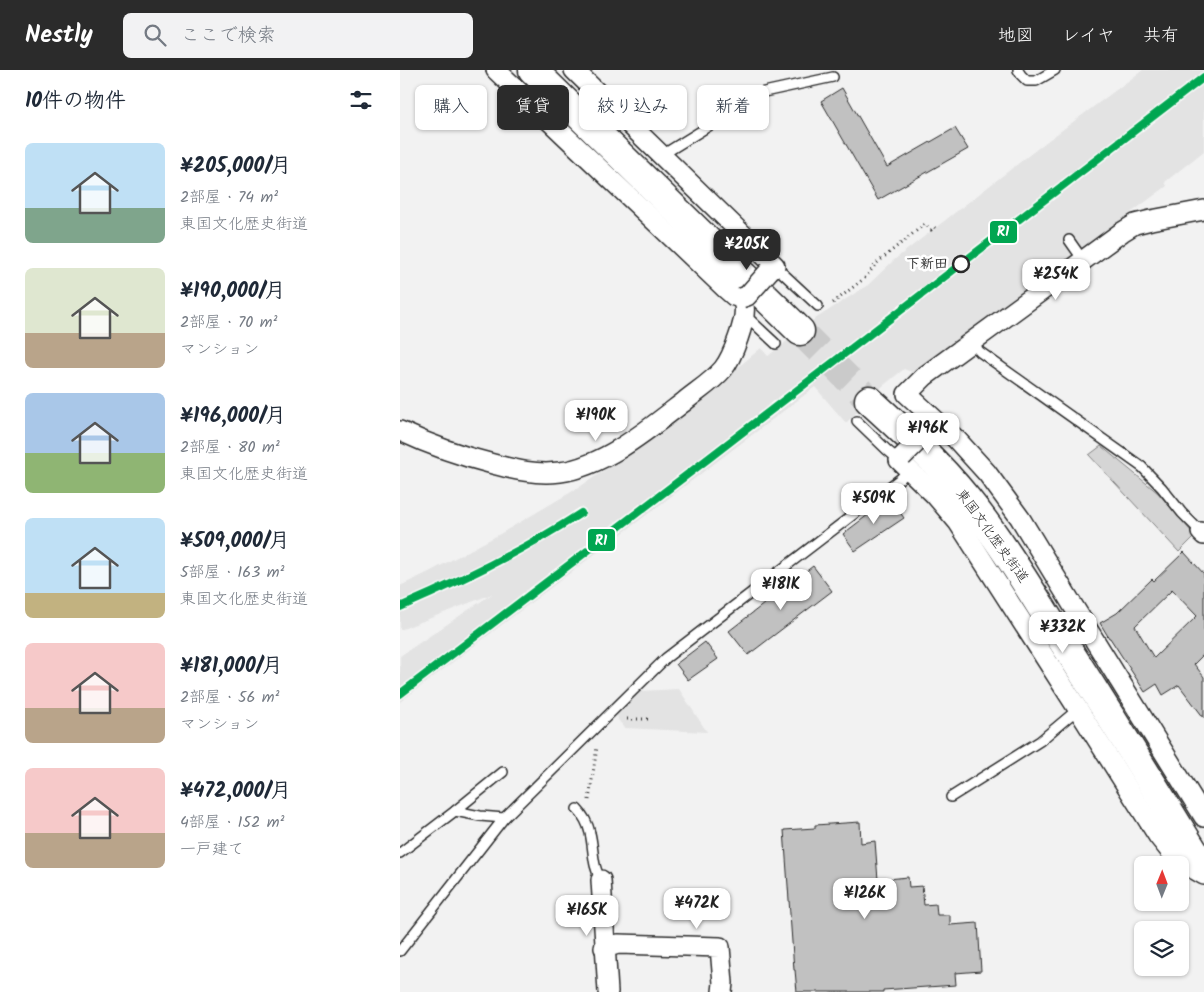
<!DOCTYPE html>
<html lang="ja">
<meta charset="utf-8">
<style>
:root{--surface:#fff;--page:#f2f2f3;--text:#1f2937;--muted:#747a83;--accent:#2b2b2b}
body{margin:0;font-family:Kalam,"Klee One",sans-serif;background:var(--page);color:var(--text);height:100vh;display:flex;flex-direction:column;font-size:19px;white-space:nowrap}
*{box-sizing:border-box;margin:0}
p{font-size:16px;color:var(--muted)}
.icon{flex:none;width:28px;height:28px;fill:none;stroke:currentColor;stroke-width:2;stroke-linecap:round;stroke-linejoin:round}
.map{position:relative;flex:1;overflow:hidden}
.sheet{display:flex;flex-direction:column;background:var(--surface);width:400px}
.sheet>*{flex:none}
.hud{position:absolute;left:15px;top:15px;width:475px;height:45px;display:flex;gap:10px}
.needle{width:32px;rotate:1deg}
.tools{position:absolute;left:734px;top:786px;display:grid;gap:10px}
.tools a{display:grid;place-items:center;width:55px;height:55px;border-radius:8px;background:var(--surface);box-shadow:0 1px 4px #0004;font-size:25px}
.price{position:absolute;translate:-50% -42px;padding:0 11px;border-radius:10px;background:#fff;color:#222;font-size:16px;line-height:32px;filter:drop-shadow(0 1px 2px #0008)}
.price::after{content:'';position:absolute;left:50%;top:30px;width:15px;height:11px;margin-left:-8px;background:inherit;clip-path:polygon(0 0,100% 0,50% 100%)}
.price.active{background:var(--accent);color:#fff}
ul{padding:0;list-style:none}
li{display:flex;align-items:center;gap:15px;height:125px;padding:0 25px}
li span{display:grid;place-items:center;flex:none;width:140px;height:100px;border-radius:8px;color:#555}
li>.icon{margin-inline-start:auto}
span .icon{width:60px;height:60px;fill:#fffc;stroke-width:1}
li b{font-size:21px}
h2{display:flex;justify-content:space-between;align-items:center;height:60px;padding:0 25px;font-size:21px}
.chip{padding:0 18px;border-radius:8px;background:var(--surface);box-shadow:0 1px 4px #0004;font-size:18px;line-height:45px}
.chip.active{background:var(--accent);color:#fff}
header{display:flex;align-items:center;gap:30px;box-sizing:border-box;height:70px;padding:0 25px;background:var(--accent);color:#fff}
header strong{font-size:24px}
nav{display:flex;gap:28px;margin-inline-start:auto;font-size:18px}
.search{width:350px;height:45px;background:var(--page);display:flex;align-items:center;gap:12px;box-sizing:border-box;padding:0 18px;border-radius:8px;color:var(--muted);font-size:19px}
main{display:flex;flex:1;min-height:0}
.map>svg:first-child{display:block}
.built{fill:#e3e3e3}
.green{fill:#d5d5d5;stroke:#808080}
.building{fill:#c1c1c1;stroke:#2b2b2b;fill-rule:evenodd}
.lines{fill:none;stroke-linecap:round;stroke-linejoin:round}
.highway-tunnel{stroke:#cacaca;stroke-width:28;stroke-dasharray:28 14;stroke-linecap:butt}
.lane-casing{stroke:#2b2b2b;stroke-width:12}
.street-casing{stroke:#2b2b2b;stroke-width:22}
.highway-casing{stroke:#2b2b2b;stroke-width:31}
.path{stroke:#2b2b2b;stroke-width:3;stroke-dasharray:1 4;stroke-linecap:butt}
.lane{stroke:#fff;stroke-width:9}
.street{stroke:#fff;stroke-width:19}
.highway{stroke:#fff;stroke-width:28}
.street-bridge-casing{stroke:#2b2b2b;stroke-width:22;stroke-linecap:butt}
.street-bridge{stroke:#fff;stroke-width:19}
.rail-1-casing{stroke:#fff;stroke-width:11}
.rail-1{stroke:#00a651;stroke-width:8}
.stop-dot{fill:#fff;stroke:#2b2b2b;stroke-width:2.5}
.labels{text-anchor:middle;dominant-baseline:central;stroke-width:5;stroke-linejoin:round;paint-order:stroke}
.stop-label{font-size:14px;font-weight:bold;fill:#2b2b2b;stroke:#fff;text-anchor:end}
.street-label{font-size:14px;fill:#2b2b2b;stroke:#fff}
.line-badge{stroke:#fff;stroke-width:2}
.badge-label{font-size:14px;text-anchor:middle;font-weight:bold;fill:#fff}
</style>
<header>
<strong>Nestly</strong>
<div class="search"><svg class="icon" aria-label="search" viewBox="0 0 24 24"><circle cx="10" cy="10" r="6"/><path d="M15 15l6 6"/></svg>ここで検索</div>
<nav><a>地図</a><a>レイヤ</a><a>共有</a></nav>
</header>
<main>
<section class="sheet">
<h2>10件の物件<svg class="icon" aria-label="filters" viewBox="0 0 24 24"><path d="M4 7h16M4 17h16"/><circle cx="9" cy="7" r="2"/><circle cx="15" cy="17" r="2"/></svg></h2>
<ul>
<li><span style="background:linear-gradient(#bfe0f5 65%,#7fa58c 0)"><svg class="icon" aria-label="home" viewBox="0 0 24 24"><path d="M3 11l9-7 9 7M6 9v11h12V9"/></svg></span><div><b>¥205,000/月</b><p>2部屋 · 74 m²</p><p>東国文化歴史街道</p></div></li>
<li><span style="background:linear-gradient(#dfe7d0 65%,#b9a48a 0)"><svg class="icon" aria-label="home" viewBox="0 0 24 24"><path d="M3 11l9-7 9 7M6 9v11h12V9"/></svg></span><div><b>¥190,000/月</b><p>2部屋 · 70 m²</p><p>マンション</p></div></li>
<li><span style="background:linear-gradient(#a9c7e8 60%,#8fb573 0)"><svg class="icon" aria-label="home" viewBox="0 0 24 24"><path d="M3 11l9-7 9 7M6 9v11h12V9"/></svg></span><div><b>¥196,000/月</b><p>2部屋 · 80 m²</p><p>東国文化歴史街道</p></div></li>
<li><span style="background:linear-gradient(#bfe0f5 75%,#c2b280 0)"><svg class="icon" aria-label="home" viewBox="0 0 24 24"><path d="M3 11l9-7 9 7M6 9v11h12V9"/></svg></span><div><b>¥509,000/月</b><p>5部屋 · 163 m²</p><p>東国文化歴史街道</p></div></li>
<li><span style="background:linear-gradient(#f6c9c9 65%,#b9a48a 0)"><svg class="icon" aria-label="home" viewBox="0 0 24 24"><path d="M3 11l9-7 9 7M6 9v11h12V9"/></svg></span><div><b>¥181,000/月</b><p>2部屋 · 56 m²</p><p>マンション</p></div></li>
<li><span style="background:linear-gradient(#f6c9c9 65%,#b9a48a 0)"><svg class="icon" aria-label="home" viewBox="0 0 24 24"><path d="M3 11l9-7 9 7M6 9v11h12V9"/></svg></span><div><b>¥472,000/月</b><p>4部屋 · 152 m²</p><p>一戸建て</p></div></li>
</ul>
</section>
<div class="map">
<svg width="804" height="922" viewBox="0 0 804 922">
<rect width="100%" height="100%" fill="#f2f2f2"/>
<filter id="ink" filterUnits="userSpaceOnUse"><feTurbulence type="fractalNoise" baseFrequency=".02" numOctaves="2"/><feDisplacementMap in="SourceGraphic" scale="10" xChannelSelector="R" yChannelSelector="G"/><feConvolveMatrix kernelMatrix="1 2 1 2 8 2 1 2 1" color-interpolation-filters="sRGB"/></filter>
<g filter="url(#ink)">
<g class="built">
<path d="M743,0H804V81L765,112L767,116L514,303L504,299L484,315L446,353L415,317L0,632V586L92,524L0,560V516L29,502L100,464L178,418L260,363L361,278L368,286L415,249L468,215L494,190L646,72Z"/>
<path d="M279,619L307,662L225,658L218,650L217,645L241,621Z"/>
</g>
<path class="green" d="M701,376L758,423L795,466L779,482L689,385Z"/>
<g class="building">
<path d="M442,18L487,97L555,58L568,79L478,130L421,31Z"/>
<path d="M490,428L504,448L455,481L443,464Z"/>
<path d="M784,482L804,504V584L794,594L804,607V648L779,615L763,625L757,614L745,622L710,568H709L700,553L717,543L752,509L754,511ZM772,520L797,546L754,588L735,556Z"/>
<path d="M413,496L432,521L348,585L329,561Z"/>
<path d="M305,572L318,589L288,610L276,594Z"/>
<path d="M460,752L461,773L475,771L478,810L508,807L509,817L522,816L524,835L536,834L537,845H550V855L578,853L581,901L555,903L556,915L483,920V922H397L395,900H394L384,760L415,758V755Z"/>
</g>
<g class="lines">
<path class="highway-tunnel" d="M400,261L469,330"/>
<g class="lane-casing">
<g id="lane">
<path d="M618,0L621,5L627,11H636L655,0"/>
<path d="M262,85L364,22L433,7"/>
<path d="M669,170L683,190"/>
<path d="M375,196L418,236"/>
<path d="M345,245L376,274"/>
<path d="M571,272L580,282L742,397L762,418L782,443L801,462"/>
<path d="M457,351L487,380L499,390"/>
<path d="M551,727L640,671L678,639"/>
<path d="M177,739C183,745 188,754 190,763C194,779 192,796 201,810"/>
<path d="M55,741L80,746L104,748"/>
<path d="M0,783L55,741L103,702"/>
<path d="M0,881L104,748L266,588L501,408L509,400"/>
</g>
</g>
<g class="street-casing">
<g id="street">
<path d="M174,0L375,196L370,200"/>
<path d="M804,140L751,150L735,154L722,162L525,306L507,324L557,370L587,403L620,448L672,534L804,747"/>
<path d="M0,361C30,375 61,386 93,394C115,400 137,405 160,402C205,396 250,358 285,331C297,321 312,312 323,299C332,288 347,250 344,235C343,233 342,230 341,228L334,226L326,219L96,0"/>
<path d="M502,387L499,390L535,425L558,452L678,639L758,766L770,781L783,793L804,805"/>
<path d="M801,462L804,465"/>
<path d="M201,810L208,922"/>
<path d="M204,878L218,874L320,877L323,913L322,922"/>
</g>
</g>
<g class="highway-casing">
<g id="highway">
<path d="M133,0L400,261"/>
<path d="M469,330C503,361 538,393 567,429C601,471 629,518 658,564C708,641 756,720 804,798"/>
</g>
</g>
<g class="path">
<path d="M433,233L466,207L476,194L490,182L525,154L531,160L534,157L535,158"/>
<path d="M227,649H251"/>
<path d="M189,730L197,677"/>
</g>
<use href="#lane" class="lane"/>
<use href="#street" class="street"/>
<use href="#highway" class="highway"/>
<g class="street-bridge-casing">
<g id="street-bridge">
<path d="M341,228L347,226L370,200"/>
<path d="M502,387L531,358"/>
</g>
</g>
<use href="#street-bridge" class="street-bridge"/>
<g class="rail-1-casing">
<g id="rail-1">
<path d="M0,537C63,510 124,480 181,443"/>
<path d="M0,624L309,388L804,7"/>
</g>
</g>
<use href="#rail-1" class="rail-1"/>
</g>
</g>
<circle class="stop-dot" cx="561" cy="194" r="8"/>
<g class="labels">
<g class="stop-label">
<text x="548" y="194">下新田</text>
</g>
<g class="street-label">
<text transform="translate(592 466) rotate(54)">東国文化歴史街道</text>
</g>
</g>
<g class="line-badge">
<rect x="589" y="150" width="29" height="24" rx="5" fill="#00a651"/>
<rect x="187" y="458" width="29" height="24" rx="5" fill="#00a651"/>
</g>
<g class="badge-label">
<text x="603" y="166">R1</text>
<text x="201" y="475">R1</text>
</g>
</svg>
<div class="tools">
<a><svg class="needle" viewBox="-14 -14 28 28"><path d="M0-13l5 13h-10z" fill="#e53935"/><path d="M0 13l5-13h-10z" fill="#747a83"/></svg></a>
<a><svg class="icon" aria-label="layers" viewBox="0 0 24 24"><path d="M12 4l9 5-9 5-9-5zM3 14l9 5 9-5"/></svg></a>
</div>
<b class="price active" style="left:347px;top:201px">¥205K</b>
<b class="price" style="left:656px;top:231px">¥254K</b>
<b class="price" style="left:196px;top:372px">¥190K</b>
<b class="price" style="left:528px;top:385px">¥196K</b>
<b class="price" style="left:474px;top:455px">¥509K</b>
<b class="price" style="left:381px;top:541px">¥181K</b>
<b class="price" style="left:663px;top:584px">¥332K</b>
<b class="price" style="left:465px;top:850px">¥126K</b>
<b class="price" style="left:297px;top:860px">¥472K</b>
<b class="price" style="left:187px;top:867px">¥165K</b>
<div class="hud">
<a class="chip">購入</a>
<a class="chip active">賃貸</a>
<a class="chip">絞り込み</a>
<a class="chip">新着</a>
</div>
</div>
</main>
